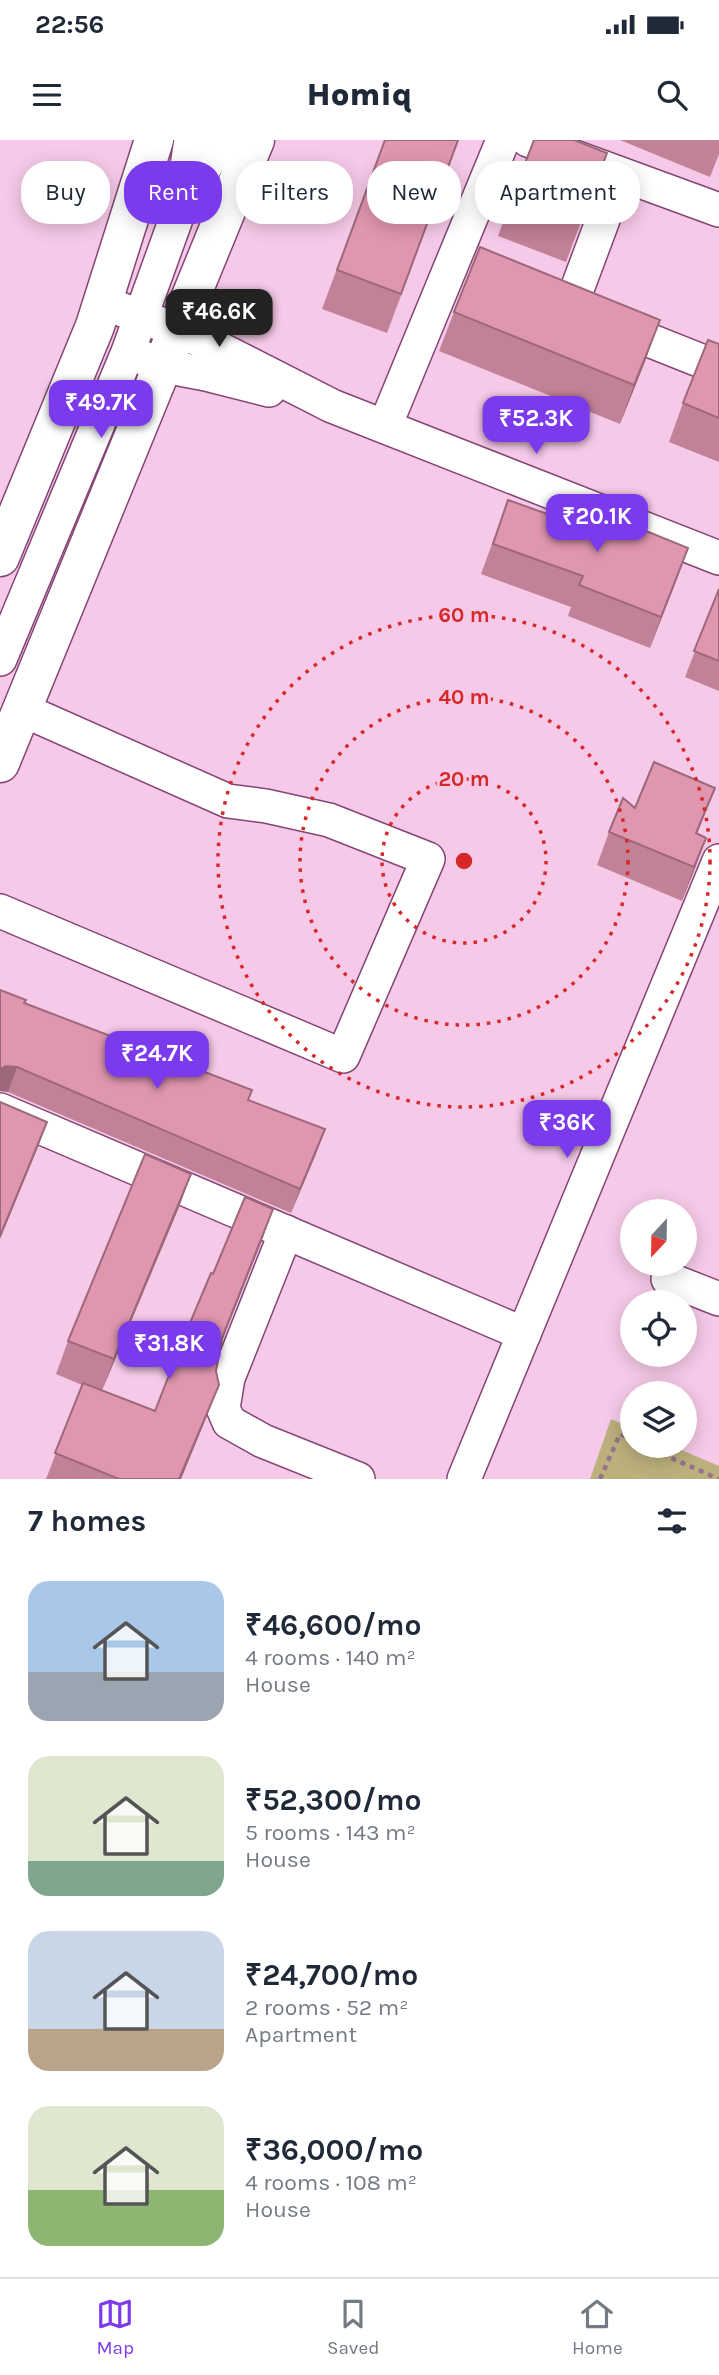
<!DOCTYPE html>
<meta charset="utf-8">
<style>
:root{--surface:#fff;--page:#f2f2f3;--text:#1f2937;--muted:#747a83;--line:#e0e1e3;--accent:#7c3aed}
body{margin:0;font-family:Karla,sans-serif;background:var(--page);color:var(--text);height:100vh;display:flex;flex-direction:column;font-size:26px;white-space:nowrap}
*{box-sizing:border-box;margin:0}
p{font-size:23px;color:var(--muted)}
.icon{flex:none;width:38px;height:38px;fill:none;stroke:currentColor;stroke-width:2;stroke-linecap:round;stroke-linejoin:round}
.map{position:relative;height:1339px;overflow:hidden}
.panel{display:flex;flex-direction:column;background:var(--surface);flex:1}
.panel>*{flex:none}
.hud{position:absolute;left:21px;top:21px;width:677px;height:63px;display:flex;gap:14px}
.needle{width:46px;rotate:202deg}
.controls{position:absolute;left:620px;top:1059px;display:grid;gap:14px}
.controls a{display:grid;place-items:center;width:77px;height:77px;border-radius:50%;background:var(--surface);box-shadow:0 4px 18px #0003;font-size:35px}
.price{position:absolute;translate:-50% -60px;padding:0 16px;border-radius:14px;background:var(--accent);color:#fff;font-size:23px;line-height:46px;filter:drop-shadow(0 2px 4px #0008)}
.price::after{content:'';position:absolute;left:50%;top:42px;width:21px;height:16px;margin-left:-10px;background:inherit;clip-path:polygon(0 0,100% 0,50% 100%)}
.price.current{background:#222;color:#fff}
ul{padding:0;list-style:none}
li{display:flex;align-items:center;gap:21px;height:175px;padding:0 28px}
li span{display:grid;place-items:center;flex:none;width:196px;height:140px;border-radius:21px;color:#555}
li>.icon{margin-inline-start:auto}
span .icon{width:84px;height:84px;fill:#fffc;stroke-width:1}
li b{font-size:30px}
h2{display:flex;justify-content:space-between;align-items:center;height:84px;padding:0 28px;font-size:30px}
.chip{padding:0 24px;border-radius:28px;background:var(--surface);box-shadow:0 4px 18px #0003;font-size:24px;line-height:63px}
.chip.current{background:var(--accent);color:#fff}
.status{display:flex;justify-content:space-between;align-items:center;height:49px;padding:0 35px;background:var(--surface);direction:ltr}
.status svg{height:19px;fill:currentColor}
header{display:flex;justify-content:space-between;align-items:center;height:91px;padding:0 28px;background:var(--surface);font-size:32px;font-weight:800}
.tabs{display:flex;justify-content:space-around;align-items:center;height:98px;border-top:2px solid var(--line);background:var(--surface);font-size:19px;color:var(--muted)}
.tabs a{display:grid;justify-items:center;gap:4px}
.tabs .current{color:var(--accent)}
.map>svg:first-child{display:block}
.green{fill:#bcb17d}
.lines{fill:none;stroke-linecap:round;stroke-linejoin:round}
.minor-casing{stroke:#854574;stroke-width:36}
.major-casing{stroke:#854574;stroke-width:41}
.path{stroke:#97738c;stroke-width:4.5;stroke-dasharray:5 5;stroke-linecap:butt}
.minor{stroke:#fff;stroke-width:33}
.major{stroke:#fff;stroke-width:38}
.wall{fill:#c18196}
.shaded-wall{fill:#9d697a}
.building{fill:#e096ae;stroke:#9d697a;stroke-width:2}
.ring{fill:none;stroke:#d62828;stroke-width:3.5;stroke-dasharray:3.5 7}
.centre{fill:#d62828;stroke:#f6c9e8;stroke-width:3.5}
.ring-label{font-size:21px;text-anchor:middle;font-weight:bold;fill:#d62828;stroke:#f6c9e8;stroke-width:6;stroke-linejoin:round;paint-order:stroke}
</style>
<div class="status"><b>22:56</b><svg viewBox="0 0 49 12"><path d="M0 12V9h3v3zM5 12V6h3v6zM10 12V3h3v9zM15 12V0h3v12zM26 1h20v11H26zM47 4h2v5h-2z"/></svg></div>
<header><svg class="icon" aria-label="menu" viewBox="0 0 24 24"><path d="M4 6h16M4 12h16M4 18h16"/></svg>Homiq<svg class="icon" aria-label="search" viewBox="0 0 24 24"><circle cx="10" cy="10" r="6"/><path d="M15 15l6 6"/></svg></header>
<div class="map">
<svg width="719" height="1339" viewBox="0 0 719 1339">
<rect width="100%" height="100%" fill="#f6c9e8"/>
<path class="green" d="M611,1279L632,1288V1306H672L719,1326V1339H590Z"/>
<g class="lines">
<g class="minor-casing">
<g id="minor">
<path d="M528,0L719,70"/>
<path d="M188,54L222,0"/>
<path d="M104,163L177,190L220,209L332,266L719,418"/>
<path d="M570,168L620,34"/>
<path d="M611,185L719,228"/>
<path d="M138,216L164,226L206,234L269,250"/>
<path d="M385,286L503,0"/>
<path d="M0,519L128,212L181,65L191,0"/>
<path d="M0,771L343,916L428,719L329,680L266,666L228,661L23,570"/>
<path d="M0,970L524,1194"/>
<path d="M286,1092L228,1238L223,1268L229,1282L263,1301L358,1339"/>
<path d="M668,1139L719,1159"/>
<path d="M464,1339L719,721"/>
</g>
</g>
<g class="major-casing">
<g id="major">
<path d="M0,417L95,186L154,0"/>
<path d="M0,623L255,0"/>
</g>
</g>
<g class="path">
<path d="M644,1306L719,1339"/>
<path d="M600,1339L620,1294L632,1300"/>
</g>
<use href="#minor" class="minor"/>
<use href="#major" class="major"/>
</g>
<g class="wall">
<path d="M385,0H459L387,193L322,169Z"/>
<path d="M620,0H719V14L710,37Z"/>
<path d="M607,13L566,122L498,96L512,57Z"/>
<path d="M454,172L646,219L620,284L439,211Z"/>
<path d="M719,204V322L669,302L683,263Z"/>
<path d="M508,360L550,375L603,385L688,408L650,508L568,476L571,467L481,434Z"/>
<path d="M719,449V551L685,537Z"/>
<path d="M635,668L702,681L697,694L706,698L682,761L597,725L609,692Z"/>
<path d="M0,850L24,863L248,960L325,989L291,1073L8,952L0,951Z"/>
<path d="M191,1034L179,1067L102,1250L155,1271L213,1134L273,1069L221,1203L216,1231L219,1245L206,1278L181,1339H46L82,1245L56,1234L68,1201Z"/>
</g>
<g class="shaded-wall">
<path d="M660,180L646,219L620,284L634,245Z"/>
<path d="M688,408L677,439L650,508L661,477Z"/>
<path d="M715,648L702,681L683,727L696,693Z"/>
<path d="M706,698L694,731L682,761L694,727Z"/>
<path d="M6,926L17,927L8,952L0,951V929Z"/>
<path d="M47,982L38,1007L0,1099V1096Z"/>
<path d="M325,989L316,1014L291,1073L300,1049Z"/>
<path d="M191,1034L179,1067L101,1253L114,1219Z"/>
<path d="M273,1069L261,1103L210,1231L222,1198Z"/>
<path d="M219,1245L206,1278L181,1339H179Z"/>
</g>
<g class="building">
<path d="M385,0H458L401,154L337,130Z"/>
<path d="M534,0H574L607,13L581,83L512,57Z"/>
<path d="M480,107L660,180L634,245L454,172Z"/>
<path d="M708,200L719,204V278L683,263Z"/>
<path d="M508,360L550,375L552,368L603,385L607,375L688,408L661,477L579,445L583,436L493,404Z"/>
<path d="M719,449V521L694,511Z"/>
<path d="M654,622L715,648L696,693L706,698L694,727L609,692L623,658L635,668Z"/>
<path d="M0,850L26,860L24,863L252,950L248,960L325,989L300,1049L17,927L6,926L0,929Z"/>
<path d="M0,962L47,982L0,1096Z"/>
<path d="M145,1014L191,1034L114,1219L68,1201Z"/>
<path d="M245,1057L273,1069L222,1198L216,1231L219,1245L179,1339H119L55,1313L83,1243L155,1271L182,1202L211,1133L213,1134Z"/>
</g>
<g class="ring">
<circle cx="464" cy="721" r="82"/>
<circle cx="464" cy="721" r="164"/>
<circle cx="464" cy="721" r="246"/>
</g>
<circle cx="464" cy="721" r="10" class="centre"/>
<g class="ring-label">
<text x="464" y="482">60 m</text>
<text x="464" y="564">40 m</text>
<text x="464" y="646">20 m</text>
</g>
</svg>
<div class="controls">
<a><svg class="needle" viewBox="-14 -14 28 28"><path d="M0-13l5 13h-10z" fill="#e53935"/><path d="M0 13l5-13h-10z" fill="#747a83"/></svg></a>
<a><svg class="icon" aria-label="locate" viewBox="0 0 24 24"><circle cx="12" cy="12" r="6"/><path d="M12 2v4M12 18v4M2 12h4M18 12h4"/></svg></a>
<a><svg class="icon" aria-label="layers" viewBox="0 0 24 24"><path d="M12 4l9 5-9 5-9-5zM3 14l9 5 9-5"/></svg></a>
</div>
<b class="price current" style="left:219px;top:209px">₹46.6K</b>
<b class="price" style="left:101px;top:300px">₹49.7K</b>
<b class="price" style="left:536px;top:316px">₹52.3K</b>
<b class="price" style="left:597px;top:414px">₹20.1K</b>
<b class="price" style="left:157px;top:951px">₹24.7K</b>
<b class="price" style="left:567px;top:1020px">₹36K</b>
<b class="price" style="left:169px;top:1241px">₹31.8K</b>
<div class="hud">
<a class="chip">Buy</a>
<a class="chip current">Rent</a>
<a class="chip">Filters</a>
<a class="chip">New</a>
<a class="chip">Apartment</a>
</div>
</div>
<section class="panel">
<h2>7 homes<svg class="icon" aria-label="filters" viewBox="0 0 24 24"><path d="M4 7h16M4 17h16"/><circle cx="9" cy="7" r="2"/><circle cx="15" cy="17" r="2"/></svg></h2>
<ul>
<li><span style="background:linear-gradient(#a9c7e8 65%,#9aa5b1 0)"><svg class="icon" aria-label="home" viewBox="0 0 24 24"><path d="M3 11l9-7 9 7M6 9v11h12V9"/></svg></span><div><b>₹46,600/mo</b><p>4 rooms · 140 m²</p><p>House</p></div></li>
<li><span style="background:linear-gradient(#dfe7d0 75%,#7fa58c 0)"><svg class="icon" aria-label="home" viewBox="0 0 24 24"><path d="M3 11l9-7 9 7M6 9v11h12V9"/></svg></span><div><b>₹52,300/mo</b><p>5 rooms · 143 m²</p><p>House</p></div></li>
<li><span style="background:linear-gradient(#c9d6e8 70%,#b9a48a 0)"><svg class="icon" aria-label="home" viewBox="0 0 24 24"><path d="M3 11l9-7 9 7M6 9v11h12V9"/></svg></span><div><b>₹24,700/mo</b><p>2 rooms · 52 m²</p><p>Apartment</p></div></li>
<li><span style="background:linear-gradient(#dfe7d0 60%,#8fb573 0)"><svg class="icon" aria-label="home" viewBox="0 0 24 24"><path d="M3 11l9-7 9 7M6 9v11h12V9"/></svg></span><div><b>₹36,000/mo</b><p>4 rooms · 108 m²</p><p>House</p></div></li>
</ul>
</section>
<nav class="tabs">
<a class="current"><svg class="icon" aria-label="map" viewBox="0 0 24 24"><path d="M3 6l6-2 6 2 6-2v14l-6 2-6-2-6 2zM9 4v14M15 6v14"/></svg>Map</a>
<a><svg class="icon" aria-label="saved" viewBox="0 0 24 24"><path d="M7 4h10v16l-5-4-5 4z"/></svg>Saved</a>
<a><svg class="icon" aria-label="home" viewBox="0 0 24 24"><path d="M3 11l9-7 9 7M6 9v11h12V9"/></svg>Home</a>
</nav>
